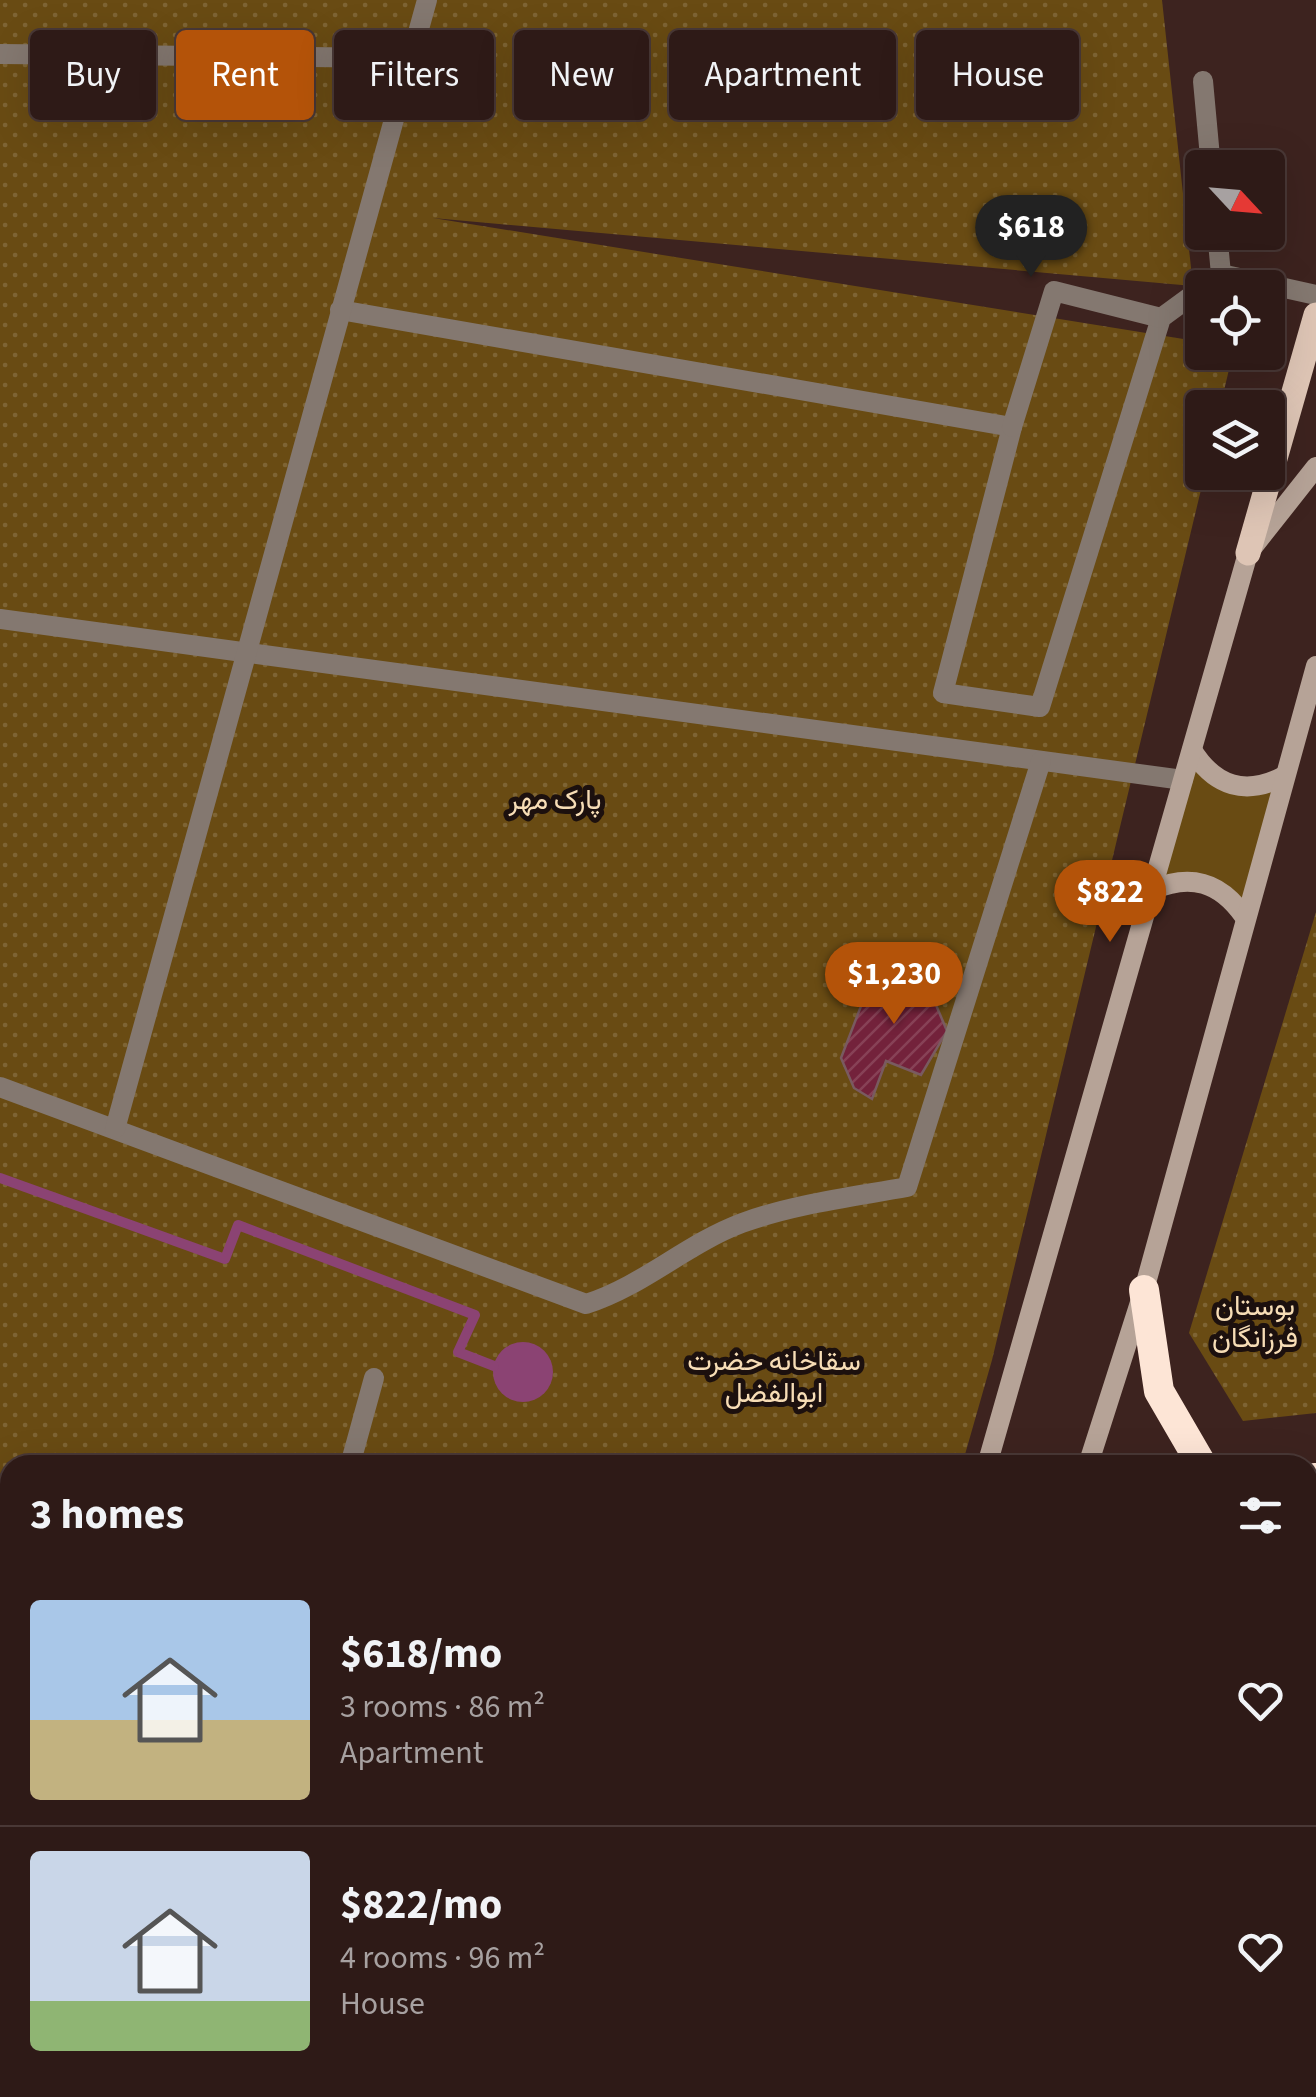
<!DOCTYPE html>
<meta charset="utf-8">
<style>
:root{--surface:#2e1a17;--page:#3a2724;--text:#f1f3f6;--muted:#a7a1a1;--line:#493836;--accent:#b45309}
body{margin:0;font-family:"Source Sans 3",Vazirmatn,sans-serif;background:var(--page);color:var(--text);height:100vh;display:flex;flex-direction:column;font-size:38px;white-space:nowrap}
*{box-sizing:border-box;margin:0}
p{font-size:32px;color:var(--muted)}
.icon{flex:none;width:55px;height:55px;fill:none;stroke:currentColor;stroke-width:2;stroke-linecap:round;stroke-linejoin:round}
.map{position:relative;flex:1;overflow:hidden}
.drawer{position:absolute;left:0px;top:1455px;width:1318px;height:642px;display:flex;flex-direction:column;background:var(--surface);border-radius:30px 30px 0 0;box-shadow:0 10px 40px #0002,0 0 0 2px var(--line)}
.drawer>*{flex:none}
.banner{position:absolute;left:30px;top:30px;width:1258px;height:90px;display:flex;gap:20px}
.needle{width:65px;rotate:116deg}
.tools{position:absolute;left:1185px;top:150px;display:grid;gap:20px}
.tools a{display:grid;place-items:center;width:100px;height:100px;border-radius:10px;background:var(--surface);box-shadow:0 10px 40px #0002,0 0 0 2px var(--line);font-size:50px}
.price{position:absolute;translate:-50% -85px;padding:0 22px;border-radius:35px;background:var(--accent);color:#fff;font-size:32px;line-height:65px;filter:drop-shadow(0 2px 5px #0008)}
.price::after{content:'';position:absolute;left:50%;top:60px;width:30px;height:22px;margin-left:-15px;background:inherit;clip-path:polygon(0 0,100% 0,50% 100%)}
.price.active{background:#222;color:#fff}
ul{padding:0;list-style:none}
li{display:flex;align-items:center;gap:30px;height:250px;padding:0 30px}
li+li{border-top:2px solid var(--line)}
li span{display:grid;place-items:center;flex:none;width:280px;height:200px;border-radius:10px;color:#555}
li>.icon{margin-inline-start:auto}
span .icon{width:120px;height:120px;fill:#fffc;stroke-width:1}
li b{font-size:42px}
h2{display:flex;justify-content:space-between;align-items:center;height:120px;padding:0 30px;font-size:42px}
.pill{padding:0 35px;border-radius:10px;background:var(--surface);box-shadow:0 10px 40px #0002,0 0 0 2px var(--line);font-size:35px;line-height:90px}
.pill.active{background:var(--accent);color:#fff}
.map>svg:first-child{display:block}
.grass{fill:#694b13}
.park{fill:url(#park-dots)}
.water{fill:#8b4373}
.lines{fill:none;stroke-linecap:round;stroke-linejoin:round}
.stream{stroke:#8b4373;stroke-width:10}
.building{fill:url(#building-hatch);stroke:#795a60;stroke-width:2.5}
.lane{stroke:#847870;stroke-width:20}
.street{stroke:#847870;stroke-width:20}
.secondary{stroke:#b6a397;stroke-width:20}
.primary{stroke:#dec5b5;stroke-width:25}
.highway{stroke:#fde5d6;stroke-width:30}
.labels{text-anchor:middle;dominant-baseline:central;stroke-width:10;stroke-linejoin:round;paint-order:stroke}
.park-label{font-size:28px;fill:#f7ddb6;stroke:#1c100e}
</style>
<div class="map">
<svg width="1316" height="2097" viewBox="0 0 1316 2097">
<defs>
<pattern id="park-dots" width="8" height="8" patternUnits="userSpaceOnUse" patternTransform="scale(2.5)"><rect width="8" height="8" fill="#694b13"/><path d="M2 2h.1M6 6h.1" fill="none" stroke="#7e6434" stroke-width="1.8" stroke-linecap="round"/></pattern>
<pattern id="building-hatch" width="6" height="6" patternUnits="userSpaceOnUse" patternTransform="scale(2.5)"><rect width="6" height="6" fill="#73223b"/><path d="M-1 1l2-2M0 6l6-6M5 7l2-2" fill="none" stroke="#874156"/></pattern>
</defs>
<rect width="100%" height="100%" fill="#3d231f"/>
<g class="grass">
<path d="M1193,752L1220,783L1283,777L1243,912L1233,897L1155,887Z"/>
<path d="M96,2088H240L216,2097H100Z"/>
</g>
<g class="park">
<path d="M0,0H1162L1193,286L433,218L1202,342V352L1233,353L1220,407L1202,408L1205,473L992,1360L962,1465H10V2019L0,2023Z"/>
<path d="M1316,912V1413L1243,1421L1189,1333Z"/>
</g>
<circle class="water" cx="523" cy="1372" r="30"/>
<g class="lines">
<path class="stream" d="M0,1178L225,1259L238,1225L475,1315L458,1352L494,1366"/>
</g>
<path class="building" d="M885,964L949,986L936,1005L947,1031L921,1075L886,1061L872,1099L854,1088L841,1058L873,975Z"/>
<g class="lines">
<g class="lane">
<path d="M1203,81L1211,168"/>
<path d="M1217,232L1221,274"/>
</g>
<g class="street">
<path d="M0,54L410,58"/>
<path d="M1203,288L1221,274L1316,295"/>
<path d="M340,310L1012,427L943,693L1040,707L1161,318L1202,288"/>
<path d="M1012,427L1054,291L1161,318"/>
<path d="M0,619L1183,780"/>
<path d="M0,1087L586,1304C643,1286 686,1244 742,1223C794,1204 852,1197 907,1187L1041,761"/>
<path d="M115,1129L427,0"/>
<path d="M350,1465L374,1378"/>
</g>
<g class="secondary">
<path d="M1192,750C1215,787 1246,796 1284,776"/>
<path d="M1152,890C1191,873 1220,882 1244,916"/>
<path d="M987,1465L1248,553L1316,467"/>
<path d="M1088,1465L1144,1290L1316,666"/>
<path d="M1308,1556L1316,1591"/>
<path d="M0,2082L10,2078"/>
<path d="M95,2088L98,2097"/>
<path d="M222,2097L245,2088"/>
</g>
<path class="primary" d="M1248,553L1316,315"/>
<g class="highway">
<path d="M1144,1290L1159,1391L1202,1465"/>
<path d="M1308,1479L1316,1478"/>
<path d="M1308,1594L1316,1592"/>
<path d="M1290,2097L1303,2088"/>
</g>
</g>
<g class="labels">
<g class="park-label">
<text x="555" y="800">پارک مهر</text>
<text x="1255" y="1306">بوستان<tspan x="1255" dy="32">فرزانگان</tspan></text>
<text x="774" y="1361">سقاخانه حضرت<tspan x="774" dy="32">ابوالفضل</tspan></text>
</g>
</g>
</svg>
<div class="tools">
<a><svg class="needle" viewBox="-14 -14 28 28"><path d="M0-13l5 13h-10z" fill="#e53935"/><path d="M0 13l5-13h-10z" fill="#a7a1a1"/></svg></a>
<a><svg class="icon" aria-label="locate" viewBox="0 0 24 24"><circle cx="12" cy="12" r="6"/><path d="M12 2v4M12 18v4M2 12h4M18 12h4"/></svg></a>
<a><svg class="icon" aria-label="layers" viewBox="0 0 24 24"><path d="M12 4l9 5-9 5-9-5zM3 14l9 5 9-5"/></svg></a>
</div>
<b class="price active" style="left:1031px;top:280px">$618</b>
<b class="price" style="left:1110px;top:945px">$822</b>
<b class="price" style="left:894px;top:1027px">$1,230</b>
<div class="banner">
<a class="pill">Buy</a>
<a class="pill active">Rent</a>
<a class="pill">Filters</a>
<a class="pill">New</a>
<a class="pill">Apartment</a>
<a class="pill">House</a>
</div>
<section class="drawer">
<h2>3 homes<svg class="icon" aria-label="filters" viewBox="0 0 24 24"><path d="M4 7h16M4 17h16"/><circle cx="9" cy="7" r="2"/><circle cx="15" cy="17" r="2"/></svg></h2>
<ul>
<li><span style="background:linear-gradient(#a9c7e8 60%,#c2b280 0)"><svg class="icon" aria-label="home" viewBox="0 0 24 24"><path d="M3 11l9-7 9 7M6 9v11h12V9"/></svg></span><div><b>$618/mo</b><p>3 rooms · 86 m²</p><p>Apartment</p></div><svg class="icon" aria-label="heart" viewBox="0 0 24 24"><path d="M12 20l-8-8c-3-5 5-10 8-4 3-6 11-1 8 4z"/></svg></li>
<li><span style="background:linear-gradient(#c9d6e8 75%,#8fb573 0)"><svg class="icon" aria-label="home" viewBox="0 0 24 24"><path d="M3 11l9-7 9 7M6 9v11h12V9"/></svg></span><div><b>$822/mo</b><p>4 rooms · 96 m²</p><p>House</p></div><svg class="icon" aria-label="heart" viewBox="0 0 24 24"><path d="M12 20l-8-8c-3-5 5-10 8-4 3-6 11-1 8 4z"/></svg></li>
</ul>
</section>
</div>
